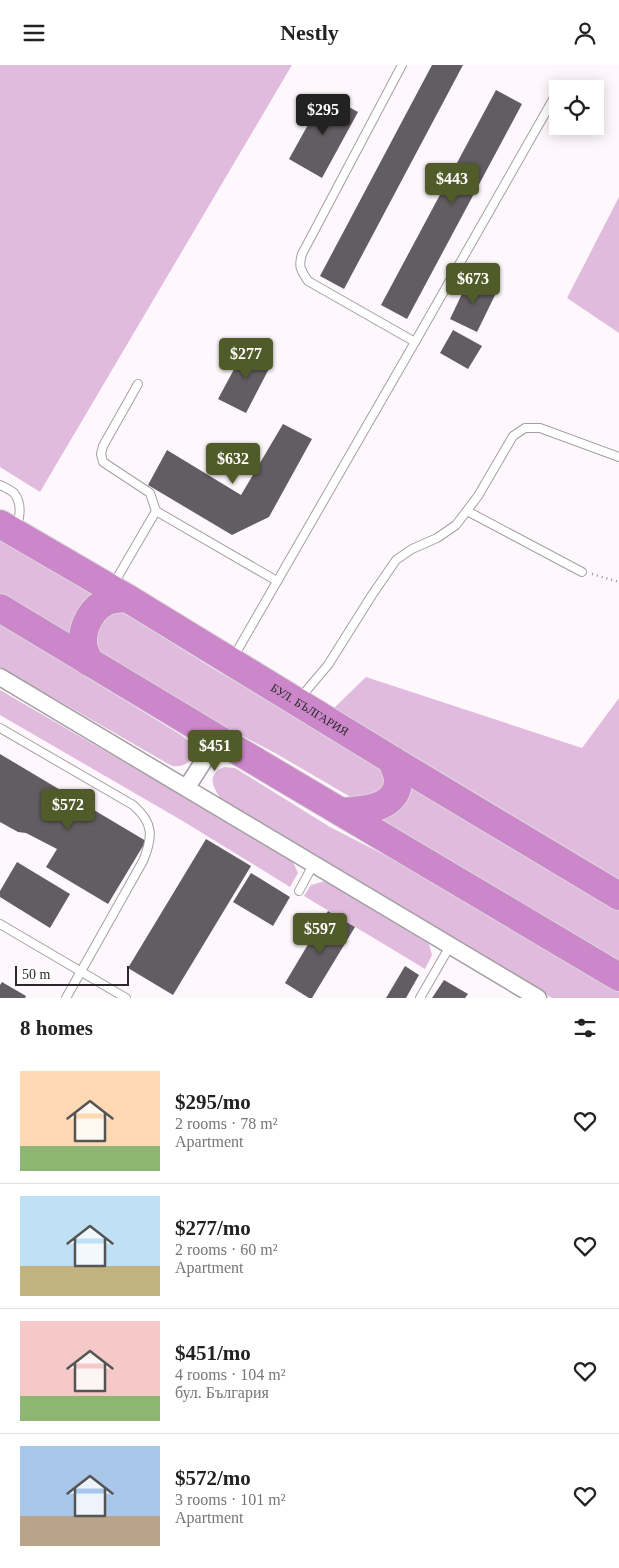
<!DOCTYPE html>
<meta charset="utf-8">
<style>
:root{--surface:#fff;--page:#f2f2f2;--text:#222;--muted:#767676;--line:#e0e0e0;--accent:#515b2a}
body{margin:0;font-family:"Times New Roman",serif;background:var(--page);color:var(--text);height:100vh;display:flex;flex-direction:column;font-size:19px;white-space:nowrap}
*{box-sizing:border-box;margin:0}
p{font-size:16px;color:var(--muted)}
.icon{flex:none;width:28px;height:28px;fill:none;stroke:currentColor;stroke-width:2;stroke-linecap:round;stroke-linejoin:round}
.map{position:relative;height:933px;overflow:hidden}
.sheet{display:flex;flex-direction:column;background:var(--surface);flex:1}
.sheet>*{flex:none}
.buttons{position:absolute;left:549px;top:15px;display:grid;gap:10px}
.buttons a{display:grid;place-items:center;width:55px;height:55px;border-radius:0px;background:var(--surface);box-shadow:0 2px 12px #0003;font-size:25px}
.scale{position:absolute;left:15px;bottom:12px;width:114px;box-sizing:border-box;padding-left:5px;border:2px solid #2a282a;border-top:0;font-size:14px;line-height:18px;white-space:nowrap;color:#2a282a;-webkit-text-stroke:4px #fff;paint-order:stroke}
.price{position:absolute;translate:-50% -42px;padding:0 11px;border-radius:5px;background:var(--accent);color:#fff;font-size:16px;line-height:32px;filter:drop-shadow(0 1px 2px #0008)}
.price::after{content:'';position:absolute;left:50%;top:30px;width:15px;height:11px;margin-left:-8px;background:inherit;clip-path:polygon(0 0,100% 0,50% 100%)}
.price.selected{background:#222;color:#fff}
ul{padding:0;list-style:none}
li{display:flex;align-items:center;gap:15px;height:125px;padding:0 20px}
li+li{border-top:1px solid var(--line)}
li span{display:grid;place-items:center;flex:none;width:140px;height:100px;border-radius:0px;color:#555}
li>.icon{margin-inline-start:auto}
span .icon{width:60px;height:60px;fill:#fffc;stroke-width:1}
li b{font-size:21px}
h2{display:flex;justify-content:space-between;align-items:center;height:60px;padding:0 20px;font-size:21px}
header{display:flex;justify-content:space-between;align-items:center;height:65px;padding:0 20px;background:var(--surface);font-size:22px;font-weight:700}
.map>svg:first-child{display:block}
.green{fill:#e0bbde}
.building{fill:#625d62}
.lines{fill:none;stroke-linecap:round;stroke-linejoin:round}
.service-casing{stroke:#a49fa3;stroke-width:10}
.minor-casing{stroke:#a49fa3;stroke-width:19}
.trunk-casing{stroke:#d9d8d9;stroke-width:30}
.path{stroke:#938f92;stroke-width:2.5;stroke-dasharray:1 4;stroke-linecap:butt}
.service{stroke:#fff;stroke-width:8}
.minor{stroke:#fff;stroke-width:16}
.trunk{stroke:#cc87ca;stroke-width:28}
.labels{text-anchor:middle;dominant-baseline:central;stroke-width:5;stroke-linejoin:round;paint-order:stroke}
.street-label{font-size:12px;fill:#2a282a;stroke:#fff}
</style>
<header><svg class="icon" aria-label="menu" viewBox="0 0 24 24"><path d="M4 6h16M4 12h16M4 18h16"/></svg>Nestly<svg class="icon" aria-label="person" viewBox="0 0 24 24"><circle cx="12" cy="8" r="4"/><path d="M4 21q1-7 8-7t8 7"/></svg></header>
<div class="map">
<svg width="619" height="933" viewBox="0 0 619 933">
<rect width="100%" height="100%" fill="#fef8fd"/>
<g class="green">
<path d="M0,0H292L40,427L0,402Z"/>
<path d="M619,132V268L567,233Z"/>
<path d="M0,466L96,529L71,573L0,530Z"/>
<path d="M112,548H124L217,606L289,647L361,684L385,708V720L380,729L354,734L275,688L183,640L98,588C92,563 90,563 112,548Z"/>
<path d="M0,553L85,611L181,670L191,678L194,690C188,699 183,702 172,701L0,602Z"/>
<path d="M366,612L582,683L619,633V814L334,643Z"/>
<path d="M0,625L181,730L293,797L298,808L290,822L181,755L0,650Z"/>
<path d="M224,702L235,703L330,762L482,840L619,923V933H552L317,794L220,733C212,720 207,710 224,702Z"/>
<path d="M407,714L619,841V902L368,753Z"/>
<path d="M325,816L429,879L432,890L425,904L304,831L311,820Z"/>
</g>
<g class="building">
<path d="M432,0H463L344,224L320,211Z"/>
<path d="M496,25L522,39L407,254L381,240Z"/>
<path d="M325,29L358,47L322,113L289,94Z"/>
<path d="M470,212L497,226L477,267L450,254Z"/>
<path d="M453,265L482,281L468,304L440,288Z"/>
<path d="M246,282L273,296L246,348L218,334Z"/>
<path d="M283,359L312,374L269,452L232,470L148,420L167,385L241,430Z"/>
<path d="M0,689L146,776L108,839L46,802L57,784L26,768L18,767L0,757Z"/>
<path d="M206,774L251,801L173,930L128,903Z"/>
<path d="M17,797L70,829L50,863L0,832V826Z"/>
<path d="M251,808L290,832L273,861L233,837Z"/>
<path d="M328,846L355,862L312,933H309L285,918Z"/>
<path d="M405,901L419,910L406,933H386Z"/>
<path d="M444,915L468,929L465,933H432Z"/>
<path d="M2,917L26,931L25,933H0V920Z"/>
</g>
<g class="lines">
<g class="service-casing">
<g id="service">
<path d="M402,0L302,189C298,202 301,205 308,216L415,277"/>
<path d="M138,319L103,381L101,389L103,397L150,428L156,446"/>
<path d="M0,420C4,422 11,425 14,428C22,438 20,452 16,463"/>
<path d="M467,446L582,507"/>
<path d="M113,520L156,446L277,516"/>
<path d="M233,593L415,277L555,31"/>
<path d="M300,633L328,600L372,530L396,495L412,484L437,473L456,460L478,431L513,371L525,363H540L619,392"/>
<path d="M0,663L133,740C154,758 153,772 143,796L66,933"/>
<path d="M299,826L313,800"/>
<path d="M0,859L126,933"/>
<path d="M420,933L450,881"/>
</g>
</g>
<g class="minor-casing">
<g id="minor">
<path d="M0,612L538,933"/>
<path d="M187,722L218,674"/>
</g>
</g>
<g class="trunk-casing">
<g id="trunk">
<path id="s1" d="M0,459L127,533L392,695L619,831"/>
<path d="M0,543L218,674L619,912"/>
<path d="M89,597C87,591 83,584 83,578C82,562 92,542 108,536C114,533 121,534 127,533"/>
<path d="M342,747C361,745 395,745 398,718C399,711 394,702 392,695"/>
</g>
</g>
<path class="path" d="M592,509L619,517"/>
<use href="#service" class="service"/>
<use href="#minor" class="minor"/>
<use href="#trunk" class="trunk"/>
</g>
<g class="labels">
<g class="street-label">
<text stroke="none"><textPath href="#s1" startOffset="361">БУЛ. БЪЛГАРИЯ</textPath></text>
</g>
</g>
</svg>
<div class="buttons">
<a><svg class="icon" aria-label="locate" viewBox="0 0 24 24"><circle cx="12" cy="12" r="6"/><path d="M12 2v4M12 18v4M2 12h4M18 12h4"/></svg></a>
</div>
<div class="scale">50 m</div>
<b class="price selected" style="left:323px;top:71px">$295</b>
<b class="price" style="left:452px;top:140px">$443</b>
<b class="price" style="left:473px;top:240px">$673</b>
<b class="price" style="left:246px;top:315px">$277</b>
<b class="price" style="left:233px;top:420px">$632</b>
<b class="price" style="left:215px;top:707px">$451</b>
<b class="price" style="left:68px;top:766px">$572</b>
<b class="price" style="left:320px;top:890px">$597</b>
</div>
<section class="sheet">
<h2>8 homes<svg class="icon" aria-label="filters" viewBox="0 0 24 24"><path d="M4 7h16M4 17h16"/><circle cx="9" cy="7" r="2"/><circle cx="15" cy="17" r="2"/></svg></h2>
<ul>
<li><span style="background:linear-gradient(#ffd9b3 75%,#8fb573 0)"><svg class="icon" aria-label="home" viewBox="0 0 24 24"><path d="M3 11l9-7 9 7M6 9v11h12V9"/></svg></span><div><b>$295/mo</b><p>2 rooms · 78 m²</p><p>Apartment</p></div><svg class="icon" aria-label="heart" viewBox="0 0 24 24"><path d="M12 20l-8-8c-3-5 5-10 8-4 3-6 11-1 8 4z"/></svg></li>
<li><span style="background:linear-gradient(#bfe0f5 70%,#c2b280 0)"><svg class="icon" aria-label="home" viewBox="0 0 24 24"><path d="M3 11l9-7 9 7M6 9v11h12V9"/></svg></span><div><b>$277/mo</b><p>2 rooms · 60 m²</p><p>Apartment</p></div><svg class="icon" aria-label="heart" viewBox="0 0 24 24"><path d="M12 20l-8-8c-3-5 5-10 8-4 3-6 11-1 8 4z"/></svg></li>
<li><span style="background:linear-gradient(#f6c9c9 75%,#8fb573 0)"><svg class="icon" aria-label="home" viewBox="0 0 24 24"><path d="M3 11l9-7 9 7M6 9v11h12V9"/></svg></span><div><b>$451/mo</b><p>4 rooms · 104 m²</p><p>бул. България</p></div><svg class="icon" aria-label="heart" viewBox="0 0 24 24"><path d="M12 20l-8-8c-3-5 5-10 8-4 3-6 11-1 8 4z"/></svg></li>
<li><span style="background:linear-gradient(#a9c7e8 70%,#b9a48a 0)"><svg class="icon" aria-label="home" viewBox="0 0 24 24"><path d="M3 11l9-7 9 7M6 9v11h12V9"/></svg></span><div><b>$572/mo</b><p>3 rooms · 101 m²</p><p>Apartment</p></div><svg class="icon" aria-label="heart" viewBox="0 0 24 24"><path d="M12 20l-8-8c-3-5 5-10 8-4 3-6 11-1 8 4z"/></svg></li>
</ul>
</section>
